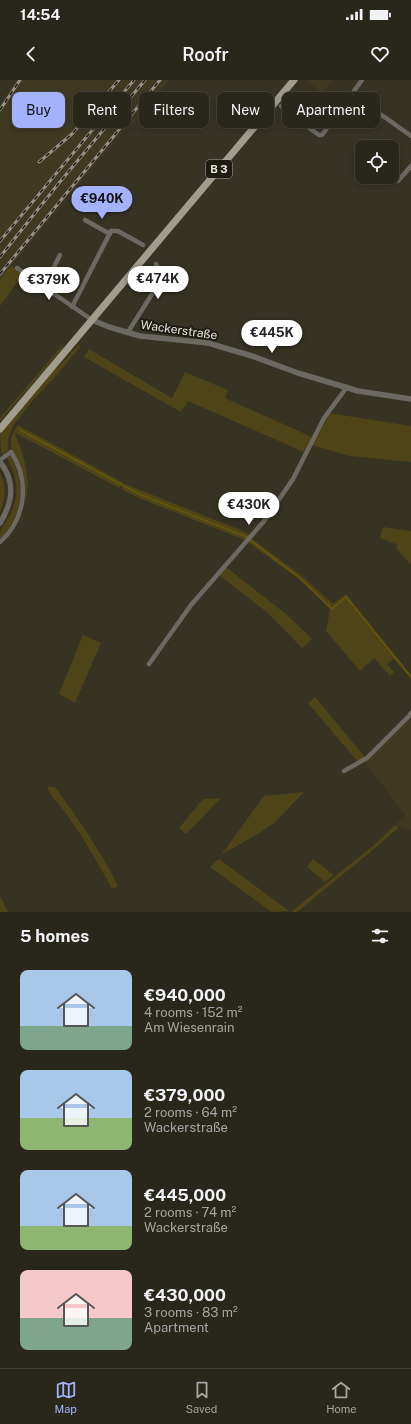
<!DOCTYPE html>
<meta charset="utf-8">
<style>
:root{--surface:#29261a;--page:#353227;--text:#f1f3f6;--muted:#a5a5a2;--line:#454339;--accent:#a4b2fc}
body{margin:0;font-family:"Public Sans",sans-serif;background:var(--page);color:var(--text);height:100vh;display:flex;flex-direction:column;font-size:15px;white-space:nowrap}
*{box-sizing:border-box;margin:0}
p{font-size:13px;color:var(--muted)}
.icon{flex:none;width:22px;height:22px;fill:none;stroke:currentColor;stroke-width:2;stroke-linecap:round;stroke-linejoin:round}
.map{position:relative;height:832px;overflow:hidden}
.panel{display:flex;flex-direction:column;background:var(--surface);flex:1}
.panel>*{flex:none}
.top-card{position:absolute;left:12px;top:12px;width:387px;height:36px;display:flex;gap:8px}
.buttons{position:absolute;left:355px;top:60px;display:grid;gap:8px}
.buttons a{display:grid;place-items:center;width:44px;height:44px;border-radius:8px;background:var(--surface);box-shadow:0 2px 6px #0003,0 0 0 1px var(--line);font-size:20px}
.price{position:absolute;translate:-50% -34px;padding:0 9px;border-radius:14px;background:#fff;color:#222;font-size:13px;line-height:26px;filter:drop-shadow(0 1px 2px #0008)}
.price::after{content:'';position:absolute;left:50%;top:24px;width:12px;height:9px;margin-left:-6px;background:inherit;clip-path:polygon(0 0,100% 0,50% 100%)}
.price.active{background:var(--accent);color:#111}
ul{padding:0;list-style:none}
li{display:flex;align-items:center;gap:12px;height:100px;padding:0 20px}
li span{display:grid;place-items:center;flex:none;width:112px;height:80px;border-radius:8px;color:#555}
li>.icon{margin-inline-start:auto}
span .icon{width:48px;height:48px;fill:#fffc;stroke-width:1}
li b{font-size:17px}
h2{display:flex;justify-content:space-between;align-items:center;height:48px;padding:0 20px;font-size:17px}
.chip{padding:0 14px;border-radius:8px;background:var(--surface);box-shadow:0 2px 6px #0003,0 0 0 1px var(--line);font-size:14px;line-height:36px}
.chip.active{background:var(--accent);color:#111}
.status{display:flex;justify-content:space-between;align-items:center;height:28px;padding:0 20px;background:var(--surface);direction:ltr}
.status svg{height:11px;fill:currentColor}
header{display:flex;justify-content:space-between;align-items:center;height:52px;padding:0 20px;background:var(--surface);font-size:18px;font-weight:600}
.dock{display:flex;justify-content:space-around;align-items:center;height:56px;border-top:1px solid var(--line);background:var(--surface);font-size:11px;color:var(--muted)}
.dock a{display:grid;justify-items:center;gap:2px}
.dock .active{color:var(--accent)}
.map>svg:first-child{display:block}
.built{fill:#3f3922}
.green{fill:#4e4417}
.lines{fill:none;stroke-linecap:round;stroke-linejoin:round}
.stream{stroke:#675708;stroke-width:1.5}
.minor{stroke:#6b6961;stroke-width:4.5}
.tertiary{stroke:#6b6961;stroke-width:5.5}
.primary{stroke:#a19d8d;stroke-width:7}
.rail-casing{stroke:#959185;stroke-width:3}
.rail{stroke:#1d1b14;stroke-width:1.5;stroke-dasharray:4.5;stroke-linecap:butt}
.labels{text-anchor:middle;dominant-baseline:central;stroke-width:4;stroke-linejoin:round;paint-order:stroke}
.shield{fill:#1d1b14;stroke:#aca9a0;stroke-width:1}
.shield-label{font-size:11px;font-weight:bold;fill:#e9e6dc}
.street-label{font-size:12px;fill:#e9e6dc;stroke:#1d1b14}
</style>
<div class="status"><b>14:54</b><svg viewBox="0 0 49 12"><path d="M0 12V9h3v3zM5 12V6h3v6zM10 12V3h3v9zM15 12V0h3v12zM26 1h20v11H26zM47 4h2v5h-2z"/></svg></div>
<header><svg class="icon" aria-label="back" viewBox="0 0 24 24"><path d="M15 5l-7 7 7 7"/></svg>Roofr<svg class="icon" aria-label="heart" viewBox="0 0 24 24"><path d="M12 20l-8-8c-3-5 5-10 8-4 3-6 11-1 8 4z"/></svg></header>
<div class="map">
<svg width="411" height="832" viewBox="0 0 411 832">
<rect width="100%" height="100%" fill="#373323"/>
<g class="built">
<path d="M17,0H169L138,39L116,59L0,199V26Z"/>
<path d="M308,0H333L322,13L307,1Z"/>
<path d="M411,636V750L396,744L406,736L364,681Z"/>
</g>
<g class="green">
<path d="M11,186L23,194L0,226V199Z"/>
<path d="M78,265L81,266L54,298L33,320L15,343L8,358V371L4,374L1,373L0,352L51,293L63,282Z"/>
<path d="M62,266L64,267L0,341V338Z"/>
<path d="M89,269L172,318L185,292L228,310L225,318L312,357L304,372L188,321L181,332L84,277Z"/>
<path d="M329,333L411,346V382L350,376L311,365Z"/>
<path d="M18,345L124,403L119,408L14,352C23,373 31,396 26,419L25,418C25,397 11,381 11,363C11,356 14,351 18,345Z"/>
<path d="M9,376L11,377C26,407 23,435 0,459C0,446 3,448 9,437C20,415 18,399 7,378Z"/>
<path d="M0,392C6,406 6,418 0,432Z"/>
<path d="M125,404L243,451L250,455L245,460L139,418L121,409Z"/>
<path d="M383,447L411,451V485L396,468L398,465L380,458Z"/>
<path d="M251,458L302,496L333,524L346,514L411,595V599L394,579L387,584L394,592L390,596L374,578L360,591L326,551L330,529L300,500L248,462Z"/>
<path d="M226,487L286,534L312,559L302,568L268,533L219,495Z"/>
<path d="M83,555L101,563L75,623L59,614Z"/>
<path d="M315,617L365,677L358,682L308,623Z"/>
<path d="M47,707H55C78,739 101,771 118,806L112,809C98,783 84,758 67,735C61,726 51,717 47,707Z"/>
<path d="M304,712L273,744L261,752L221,775L264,716Z"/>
<path d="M221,718L186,754L179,748L203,719Z"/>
<path d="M395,745L399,747L374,769L297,832H291L374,765Z"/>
<path d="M219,779L289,831L272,832L210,787Z"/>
<path d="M313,779L334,795L325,802L307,787Z"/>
<path d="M0,816L8,832H0Z"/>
</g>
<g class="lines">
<g class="stream">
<path d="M20,350L139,414L247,457"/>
<path d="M250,460L300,498L332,529L346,517L411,597"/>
</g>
<g class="minor">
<path d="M350,16L386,38L411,56"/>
<path d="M281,26L295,38L319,55H322L362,0"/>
<path d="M398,101L411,86"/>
<path d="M85,140L110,154"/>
<path d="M17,188L92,240"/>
<path d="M58,197L66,200"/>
<path d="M44,207L60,175"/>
<path d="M54,214L62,199"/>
<path d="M72,227L111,151H118L143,165"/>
<path d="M128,252L152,214L160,193L156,184"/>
<path d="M0,380L11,372C30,401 26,439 0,462"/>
<path d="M149,584L191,525L265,440L293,399L324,338L347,307"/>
<path d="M344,691L367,678L409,636L411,633"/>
</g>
<g class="tertiary">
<path d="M92,240L109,247L140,256L208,263L252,276L298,293L358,311L411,319"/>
<path d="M0,382C16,402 13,422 0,443"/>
</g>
<path class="primary" d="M0,349L294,0"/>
<g class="rail-casing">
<g id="rail">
<path d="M0,30L20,0"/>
<path d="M39,82L72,54L119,0"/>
<path d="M0,161L134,0"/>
<path d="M0,177L59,103L145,0"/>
<path d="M0,194L160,0"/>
</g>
</g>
<use href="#rail" class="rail"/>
</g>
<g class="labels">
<rect class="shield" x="206" y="80" width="26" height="18" rx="3"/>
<g class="shield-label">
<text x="219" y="89">B 3</text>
</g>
<g class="street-label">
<text transform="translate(179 250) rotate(8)">Wackerstraße</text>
</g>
</g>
</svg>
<div class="buttons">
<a><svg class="icon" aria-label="locate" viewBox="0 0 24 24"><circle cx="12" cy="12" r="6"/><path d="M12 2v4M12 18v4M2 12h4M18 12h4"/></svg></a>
</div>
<b class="price active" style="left:102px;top:140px">€940K</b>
<b class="price" style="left:158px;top:220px">€474K</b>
<b class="price" style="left:49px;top:221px">€379K</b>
<b class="price" style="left:272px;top:274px">€445K</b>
<b class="price" style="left:249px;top:446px">€430K</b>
<div class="top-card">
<a class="chip active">Buy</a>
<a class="chip">Rent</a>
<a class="chip">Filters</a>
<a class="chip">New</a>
<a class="chip">Apartment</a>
</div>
</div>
<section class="panel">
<h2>5 homes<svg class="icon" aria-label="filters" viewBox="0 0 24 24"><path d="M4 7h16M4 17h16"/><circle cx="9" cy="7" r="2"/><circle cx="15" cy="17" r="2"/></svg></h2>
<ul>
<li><span style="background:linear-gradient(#a9c7e8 70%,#7fa58c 0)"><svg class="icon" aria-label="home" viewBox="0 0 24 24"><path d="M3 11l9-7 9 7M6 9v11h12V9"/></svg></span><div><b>€940,000</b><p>4 rooms · 152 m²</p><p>Am Wiesenrain</p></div></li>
<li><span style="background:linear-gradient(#a9c7e8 60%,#8fb573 0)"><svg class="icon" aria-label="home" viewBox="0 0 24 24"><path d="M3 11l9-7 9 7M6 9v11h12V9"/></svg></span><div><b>€379,000</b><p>2 rooms · 64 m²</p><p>Wackerstraße</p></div></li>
<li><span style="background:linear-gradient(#a9c7e8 70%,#8fb573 0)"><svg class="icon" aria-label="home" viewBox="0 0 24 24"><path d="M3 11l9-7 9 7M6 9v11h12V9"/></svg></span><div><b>€445,000</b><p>2 rooms · 74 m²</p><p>Wackerstraße</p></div></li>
<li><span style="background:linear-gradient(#f6c9c9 60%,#7fa58c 0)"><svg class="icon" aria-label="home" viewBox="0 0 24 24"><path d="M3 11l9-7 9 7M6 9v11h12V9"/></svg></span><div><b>€430,000</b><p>3 rooms · 83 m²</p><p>Apartment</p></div></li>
</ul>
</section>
<nav class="dock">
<a class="active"><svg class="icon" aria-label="map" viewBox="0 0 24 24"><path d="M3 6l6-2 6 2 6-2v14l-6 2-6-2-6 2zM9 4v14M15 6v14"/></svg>Map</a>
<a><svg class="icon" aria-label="saved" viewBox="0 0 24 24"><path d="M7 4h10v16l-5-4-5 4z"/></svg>Saved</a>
<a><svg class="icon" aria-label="home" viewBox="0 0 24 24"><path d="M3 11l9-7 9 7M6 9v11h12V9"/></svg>Home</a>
</nav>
